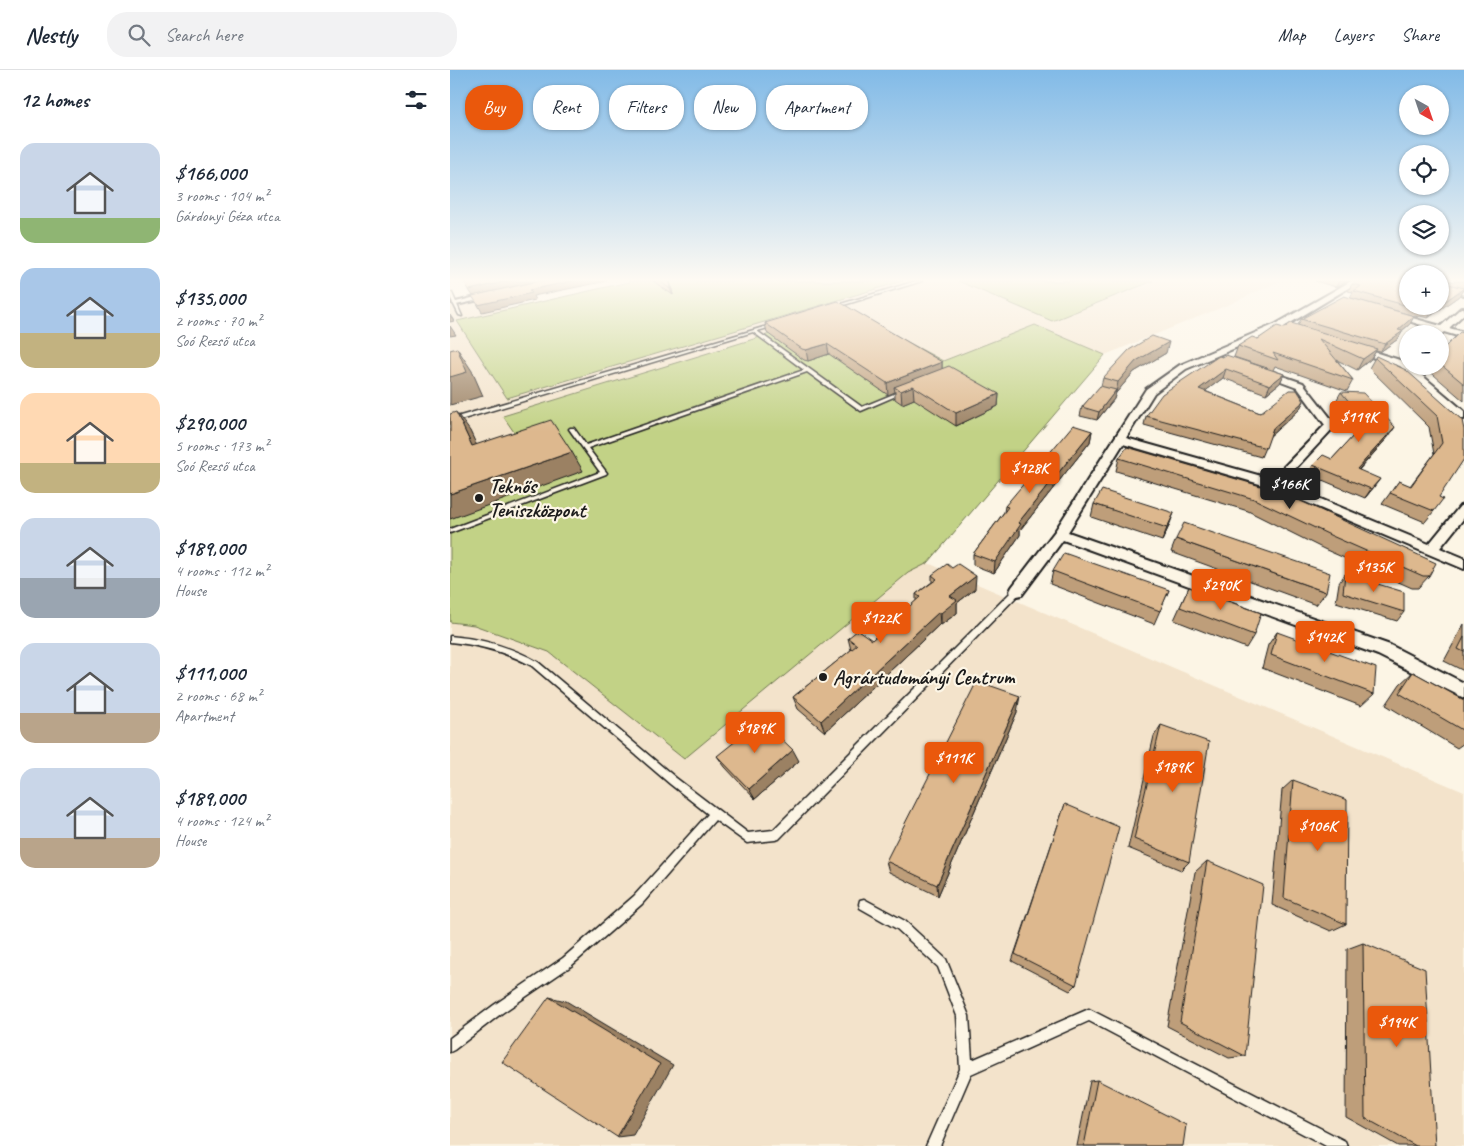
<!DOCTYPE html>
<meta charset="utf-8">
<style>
:root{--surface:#fff;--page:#f2f2f3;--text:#1f2937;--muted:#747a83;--line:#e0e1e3;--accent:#ea580c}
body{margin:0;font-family:Caveat,sans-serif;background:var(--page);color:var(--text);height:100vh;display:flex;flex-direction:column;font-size:19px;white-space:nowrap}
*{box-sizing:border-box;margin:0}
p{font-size:16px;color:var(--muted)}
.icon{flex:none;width:28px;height:28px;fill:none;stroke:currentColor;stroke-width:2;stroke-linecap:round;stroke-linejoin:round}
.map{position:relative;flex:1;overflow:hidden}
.details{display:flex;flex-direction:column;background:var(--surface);width:450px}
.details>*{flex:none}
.hud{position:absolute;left:15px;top:15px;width:475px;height:45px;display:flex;gap:10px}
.needle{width:32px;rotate:140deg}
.controls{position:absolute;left:949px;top:15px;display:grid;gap:10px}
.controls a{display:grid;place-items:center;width:50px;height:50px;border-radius:50%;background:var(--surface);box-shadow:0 1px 4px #0004;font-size:25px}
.price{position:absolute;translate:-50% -42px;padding:0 11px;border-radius:5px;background:var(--accent);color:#fff;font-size:16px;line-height:32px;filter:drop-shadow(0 1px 2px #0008)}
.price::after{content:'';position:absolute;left:50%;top:30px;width:15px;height:11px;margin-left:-8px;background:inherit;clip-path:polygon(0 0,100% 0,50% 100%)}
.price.selected{background:#222;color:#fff}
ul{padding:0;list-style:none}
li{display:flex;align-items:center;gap:15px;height:125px;padding:0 20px}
li span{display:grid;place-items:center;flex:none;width:140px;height:100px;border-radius:15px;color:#555}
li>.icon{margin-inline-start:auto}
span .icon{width:60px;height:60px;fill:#fffc;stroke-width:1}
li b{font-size:21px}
h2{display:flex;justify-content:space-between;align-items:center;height:60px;padding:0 20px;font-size:21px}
.chip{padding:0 18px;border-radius:20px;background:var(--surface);box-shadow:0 1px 4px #0004;font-size:18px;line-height:45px}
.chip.selected{background:var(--accent);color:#fff}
header{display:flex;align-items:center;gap:30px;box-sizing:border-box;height:70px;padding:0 25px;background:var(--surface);border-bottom:1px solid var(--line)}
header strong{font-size:24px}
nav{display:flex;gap:28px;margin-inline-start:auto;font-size:18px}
.search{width:350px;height:45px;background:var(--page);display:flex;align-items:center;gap:12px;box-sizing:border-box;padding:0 18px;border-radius:20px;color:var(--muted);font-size:19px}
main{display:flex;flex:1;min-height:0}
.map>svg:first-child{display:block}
.built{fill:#f3e3cb}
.green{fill:#c2d286;stroke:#6f7751}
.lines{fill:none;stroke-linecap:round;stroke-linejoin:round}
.lane-casing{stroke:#1c1c1c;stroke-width:3}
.street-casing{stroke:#1c1c1c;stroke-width:4}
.lane{fill:#fcf5e5;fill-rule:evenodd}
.street{fill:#fcf5e5;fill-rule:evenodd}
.wall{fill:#be9e7a;stroke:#1c1c1c}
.shaded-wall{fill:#9b8163;stroke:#1c1c1c}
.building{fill:#ddb88e;stroke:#1c1c1c}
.poi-dot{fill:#1c1c1c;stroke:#fcf5e5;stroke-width:2}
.labels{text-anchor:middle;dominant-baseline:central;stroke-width:4.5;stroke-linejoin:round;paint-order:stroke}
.poi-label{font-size:21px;font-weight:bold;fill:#1c1c1c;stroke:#fcf5e5;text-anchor:start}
</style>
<header>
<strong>Nestly</strong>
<div class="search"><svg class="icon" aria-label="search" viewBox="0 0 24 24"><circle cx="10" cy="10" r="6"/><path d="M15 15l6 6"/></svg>Search here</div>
<nav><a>Map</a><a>Layers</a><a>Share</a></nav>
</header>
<main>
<section class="details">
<h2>12 homes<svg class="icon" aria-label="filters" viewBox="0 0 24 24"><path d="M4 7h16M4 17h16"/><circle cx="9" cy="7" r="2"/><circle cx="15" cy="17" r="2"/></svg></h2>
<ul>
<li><span style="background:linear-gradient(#c9d6e8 75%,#8fb573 0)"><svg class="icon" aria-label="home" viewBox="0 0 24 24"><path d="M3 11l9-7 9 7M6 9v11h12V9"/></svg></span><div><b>$166,000</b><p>3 rooms · 104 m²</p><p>Gárdonyi Géza utca</p></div></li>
<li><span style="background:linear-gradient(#a9c7e8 65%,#c2b280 0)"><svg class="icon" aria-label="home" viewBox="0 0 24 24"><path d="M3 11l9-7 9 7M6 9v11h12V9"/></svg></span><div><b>$135,000</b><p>2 rooms · 70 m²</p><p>Soó Rezső utca</p></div></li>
<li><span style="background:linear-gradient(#ffd9b3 70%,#c2b280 0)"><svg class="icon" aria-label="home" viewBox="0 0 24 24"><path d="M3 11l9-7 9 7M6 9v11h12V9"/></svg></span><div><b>$290,000</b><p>5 rooms · 173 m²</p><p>Soó Rezső utca</p></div></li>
<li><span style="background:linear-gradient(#c9d6e8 60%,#9aa5b1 0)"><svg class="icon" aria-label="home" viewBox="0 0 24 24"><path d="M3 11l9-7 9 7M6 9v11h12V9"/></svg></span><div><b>$189,000</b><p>4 rooms · 112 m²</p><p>House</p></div></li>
<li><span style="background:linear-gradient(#c9d6e8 70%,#b9a48a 0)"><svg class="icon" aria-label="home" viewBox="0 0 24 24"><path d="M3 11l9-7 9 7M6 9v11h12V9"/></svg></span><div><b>$111,000</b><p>2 rooms · 68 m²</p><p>Apartment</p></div></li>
<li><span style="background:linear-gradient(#c9d6e8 70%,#b9a48a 0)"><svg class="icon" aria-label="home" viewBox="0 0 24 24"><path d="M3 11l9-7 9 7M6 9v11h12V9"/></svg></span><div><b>$189,000</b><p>4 rooms · 124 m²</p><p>House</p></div></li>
</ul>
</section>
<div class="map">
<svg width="1014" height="1076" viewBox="0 0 1014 1076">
<rect width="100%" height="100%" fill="#fcf5e5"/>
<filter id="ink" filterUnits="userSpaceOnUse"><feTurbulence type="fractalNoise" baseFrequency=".02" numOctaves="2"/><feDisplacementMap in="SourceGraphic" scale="10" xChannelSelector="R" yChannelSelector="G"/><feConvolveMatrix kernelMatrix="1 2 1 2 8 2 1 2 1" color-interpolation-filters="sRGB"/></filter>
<g filter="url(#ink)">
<path class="built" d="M183,211H830L780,234L655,285L478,493L1014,722V1076H0V234L2,237L47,227L57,240Z"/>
<g class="green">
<path d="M183,211H453L57,328L7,251Z"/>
<path d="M508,211H703L602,251Z"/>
<path d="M398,240L493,291L585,255L655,285L478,493L458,503L234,689L99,582L24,555L0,552V412L79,384L53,346Z"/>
</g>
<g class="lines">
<g class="lane-casing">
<g id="lane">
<path d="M466,211H472L384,238L381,237Z"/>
<path d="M0,222L2,223L12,246L9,245L0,227Z"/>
<path d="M324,254H325V256L307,261L412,337L451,321L455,322L411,341L357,302L138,378L157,403L156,404L0,463V459L150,402L119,359L120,358H124L136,375L354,300L303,262L0,353V349Z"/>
<path d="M567,518L570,519L571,521L570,523L329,769L325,770L297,773L265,750L192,834L121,896L52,943L4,980L0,982V968L44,935L113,888L184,826L258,744L220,714L82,596C56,582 30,575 0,572V566C32,569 60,576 88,592L226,708L298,763L323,760L564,519Z"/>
<path d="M414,829L455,851L496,889L519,946L522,990L639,939L895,1071L897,1076H876L639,951L521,1004L490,1076H476L510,999L507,946L488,897L447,859L410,838L409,834L410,830Z"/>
</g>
</g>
<g class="street-casing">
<g id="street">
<path d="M901,211H910L832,258L736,299L704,323L676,368L822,409L875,355L847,317L807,302L812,299L853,313L886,355L832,413L979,474L1010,436L1014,435V448L990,478L1014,488V499L820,417L673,374L618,462L940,575L1014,613V628L928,585L613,470L572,525L567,526L562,525L560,521L562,517L605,461L696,319L730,295L826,254Z"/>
<path d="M990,214L1014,221V225L990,218Z"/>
<path d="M45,222L49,224L48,226L6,235L2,233Z"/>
<path d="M1011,238H1014V244L999,258L1014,262V268L994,262L990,265L984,264L987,260L940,245L944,243L991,256Z"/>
<path d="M905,276L956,292L958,296H961L1014,341V349L1010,348L950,296L902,281L901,279Z"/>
</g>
</g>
<use href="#lane" class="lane"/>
<use href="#street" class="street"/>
</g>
<g class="wall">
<path d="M203,211H220L223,225Z"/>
<path d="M865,211H897L886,217Z"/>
<path d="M958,211V236H990V211H1014V220H1013L1009,226L978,248L970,246L968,247L900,228L903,222L898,221L902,214Z"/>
<path d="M964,246L960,254L952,261L948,269L930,282L926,281L921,289L907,300L887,290L903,310L897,321L825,296L823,300L834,304L830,313L816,324L773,308L755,321L810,343L854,331L849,340L820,366L811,387L694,355L696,346L769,286L817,298L784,287L788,276L808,269L834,258L848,255L851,249Z"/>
<path d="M315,253L492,292V299L549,324L548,336L506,356L464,329L452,334L445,329V322L438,325L379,284L358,291L354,290L317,263Z"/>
<path d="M1014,263V331L977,299L979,296H990V282Z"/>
<path d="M716,283L684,302L666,323L664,329L647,350L630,346L632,337L651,316L653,308Z"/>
<path d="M926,286L1012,350L984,441L975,452L932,434L949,411L960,416L984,384L979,357L919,298Z"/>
<path d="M891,322L939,366L909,400L924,417L915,428L858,404L863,395L882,389L910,359L886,331Z"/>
<path d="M642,361L640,372L570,460V465L544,503L523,495V484L554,442L555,436Z"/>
<path d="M669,388L831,422L979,506L968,518H962L874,479L798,441L666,401Z"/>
<path d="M644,434L719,456L712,471L641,447Z"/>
<path d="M726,469L876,522L866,535L721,482Z"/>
<path d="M603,501L719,520L704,554L600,514Z"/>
<path d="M895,504L954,542L947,551L886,532L889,513Z"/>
<path d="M482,505L525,519L507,533V543L491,555L490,554L375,662L348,639L343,627L401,580L398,568L422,570L466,531V524L482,512Z"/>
<path d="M739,517L804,565L796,578L724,550Z"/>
<path d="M1014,554V601L994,591Z"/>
<path d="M827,562L924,624L911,636L812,598L818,575Z"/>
<path d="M963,602L1014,630V673L1007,678L936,635L950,614Z"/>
<path d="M567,642L488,826L439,802L436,791Z"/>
<path d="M711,655L739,792L731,800L678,778L704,666Z"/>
<path d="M267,686L349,691L305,729L275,697Z"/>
<path d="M843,710L896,854L881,861L822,835L832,720Z"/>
<path d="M615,734L626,915L620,921L562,891Z"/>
<path d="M757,791L795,986L779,988L717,956L745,802Z"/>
<path d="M913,873L985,1076H948L896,1047L897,879Z"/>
<path d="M647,1010L733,1076H627L640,1011Z"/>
</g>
<g class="shaded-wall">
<path d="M58,211H89L23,226L19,220Z"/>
<path d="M123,211H157L83,226L85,230L32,242L28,235L79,220Z"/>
<path d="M219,211H220L223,225L220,219Z"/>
<path d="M889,211H897L886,217Z"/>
<path d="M1014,218L1009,226L978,248L983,240L988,236H990V235Z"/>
<path d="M0,245L4,251L0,252Z"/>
<path d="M964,246L960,254L944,267L948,260Z"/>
<path d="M0,256L6,265L0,266Z"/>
<path d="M953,261L948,269L930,282L935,274Z"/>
<path d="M719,272L716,283L684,302L666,323L668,312L686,291Z"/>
<path d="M377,274L379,284L358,291L356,280Z"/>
<path d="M7,278L22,301L33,326L0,335V307Z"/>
<path d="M927,279L921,289L907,300L913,289Z"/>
<path d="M492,292V304L444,317L445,322L438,325L437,313Z"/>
<path d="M776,299L773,308L746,328L749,319Z"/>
<path d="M834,304L830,313L816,324L820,315Z"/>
<path d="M463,316L464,329L452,334L451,321Z"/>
<path d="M666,320L664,329L647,350L649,342Z"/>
<path d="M549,324L548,336L506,356V343Z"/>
<path d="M854,331L849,340L819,367L823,358Z"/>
<path d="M6,342L20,361L36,395L22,376Z"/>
<path d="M945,357L939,366L901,408L907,399Z"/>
<path d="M642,361L640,372L570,460V465L544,503L545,492L568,453Z"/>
<path d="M122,382L133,401L0,449V424Z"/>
<path d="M930,409L924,417L915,428L921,419Z"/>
<path d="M724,443L719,456L712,471L717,458Z"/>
<path d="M526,506L525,519L507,533V543L491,555V543L500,526Z"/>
<path d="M489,542L490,554L375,662L371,651Z"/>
<path d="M570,626L567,642L488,826L487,815Z"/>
<path d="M343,680L349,691L305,729L299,719Z"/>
<path d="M99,927L116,931L223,995L183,1065L167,1067Z"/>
</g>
<g class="building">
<path d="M14,211H58L19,220Z"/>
<path d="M88,211H123L79,220L82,223L28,235L22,226Z"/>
<path d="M210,211H219L220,219Z"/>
<path d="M906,211H958V236L904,221L911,216L902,214Z"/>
<path d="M990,211H994V213L1014,218L990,235Z"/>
<path d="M894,226L964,246L948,260L953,261L935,274L851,249Z"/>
<path d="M388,231L492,292L437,313L377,274L356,280L352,279L315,253Z"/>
<path d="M959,236H988L983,240L975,238L972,240Z"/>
<path d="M841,253L927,279L913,289L869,269L903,310L823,283L828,290L788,276L802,267L808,269L827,256L834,258Z"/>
<path d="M1010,262L1014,263V314L990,294V282Z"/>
<path d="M702,266L719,272L686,291L668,312L653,308L679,280Z"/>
<path d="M7,278L17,302L0,307V280Z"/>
<path d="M776,285L834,304L820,315L776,299L749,319L810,343L839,320H847L854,331L823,358L816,378L696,346L712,324L769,286L772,287Z"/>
<path d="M926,286L956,300L1012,350L1014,360V389L989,427L993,429L984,441L940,423L949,411L961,416L992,373L987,346L925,288Z"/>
<path d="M499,296L549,324L506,343L463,316L451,321L444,317Z"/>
<path d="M650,316L666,320L649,342L632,337Z"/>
<path d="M891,322L913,323L945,357L907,399L930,409L921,419L863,395L873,385L882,389L916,352Z"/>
<path d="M6,342L22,376L101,350L122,382L0,424V344Z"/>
<path d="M623,355L642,361L568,453L571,454L545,492L523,484L558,437L555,436Z"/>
<path d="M677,377L831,422L986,493L979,506H973L882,466L804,429L669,388Z"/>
<path d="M652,420L724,443L717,458L644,434Z"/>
<path d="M734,453L880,503L876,522L726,469Z"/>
<path d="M614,483L719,520L710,541L603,501Z"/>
<path d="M497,494L502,498L508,494L526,506L500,526L507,530L491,543L489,542L371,651L343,627L407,575L398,568L408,560L422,570L470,527L466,524L487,509L482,505Z"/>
<path d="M895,504L954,522V542L893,523Z"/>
<path d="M739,517L811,543L804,565L730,537Z"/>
<path d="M827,562L926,598L924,624L821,585Z"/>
<path d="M1014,567V582L1008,579Z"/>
<path d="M963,602L1014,630V661L949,623Z"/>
<path d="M527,611L570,626L487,815L436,791Z"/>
<path d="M312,650L343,680L299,719L267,686Z"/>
<path d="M711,655L759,672L739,792L684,769Z"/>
<path d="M843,710L897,730L896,854L834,828Z"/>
<path d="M615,734L669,757L626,915L565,884Z"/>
<path d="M757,791L813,815L795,986L730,952Z"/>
<path d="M913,873L975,899L985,1076H966L915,1048Z"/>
<path d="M99,927L210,994L167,1067L52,992Z"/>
<path d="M647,1010L736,1055L733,1076H634Z"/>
</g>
</g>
<linearGradient id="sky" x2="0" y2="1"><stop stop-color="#81bae7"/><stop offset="0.58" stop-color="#fefaf3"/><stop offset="1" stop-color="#fefaf3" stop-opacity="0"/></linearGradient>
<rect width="1014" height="362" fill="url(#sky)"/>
<g class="poi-dot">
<circle cx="29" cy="428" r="5"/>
<circle cx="373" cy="607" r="5"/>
</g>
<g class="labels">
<g class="poi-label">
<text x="39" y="416">Teknős<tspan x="39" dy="24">Teniszközpont</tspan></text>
<text x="383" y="607">Agrártudományi Centrum</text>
</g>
</g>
</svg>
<div class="controls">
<a><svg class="needle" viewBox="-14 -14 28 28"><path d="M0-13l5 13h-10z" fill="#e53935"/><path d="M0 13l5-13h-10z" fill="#747a83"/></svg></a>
<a><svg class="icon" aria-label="locate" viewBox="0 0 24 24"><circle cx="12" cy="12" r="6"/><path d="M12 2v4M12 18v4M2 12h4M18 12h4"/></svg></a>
<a><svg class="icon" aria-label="layers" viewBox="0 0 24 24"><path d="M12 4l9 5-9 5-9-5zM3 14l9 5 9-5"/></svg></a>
<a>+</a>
<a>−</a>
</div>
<b class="price" style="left:909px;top:373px">$119K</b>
<b class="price" style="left:580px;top:424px">$128K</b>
<b class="price selected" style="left:840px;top:440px">$166K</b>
<b class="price" style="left:924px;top:523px">$135K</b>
<b class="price" style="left:771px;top:541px">$290K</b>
<b class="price" style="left:431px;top:574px">$122K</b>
<b class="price" style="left:875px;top:593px">$142K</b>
<b class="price" style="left:305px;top:684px">$189K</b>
<b class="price" style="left:504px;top:714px">$111K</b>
<b class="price" style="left:723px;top:723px">$189K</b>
<b class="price" style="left:868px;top:782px">$106K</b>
<b class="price" style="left:947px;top:978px">$194K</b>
<div class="hud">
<a class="chip selected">Buy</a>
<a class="chip">Rent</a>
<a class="chip">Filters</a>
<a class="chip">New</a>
<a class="chip">Apartment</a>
</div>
</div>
</main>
